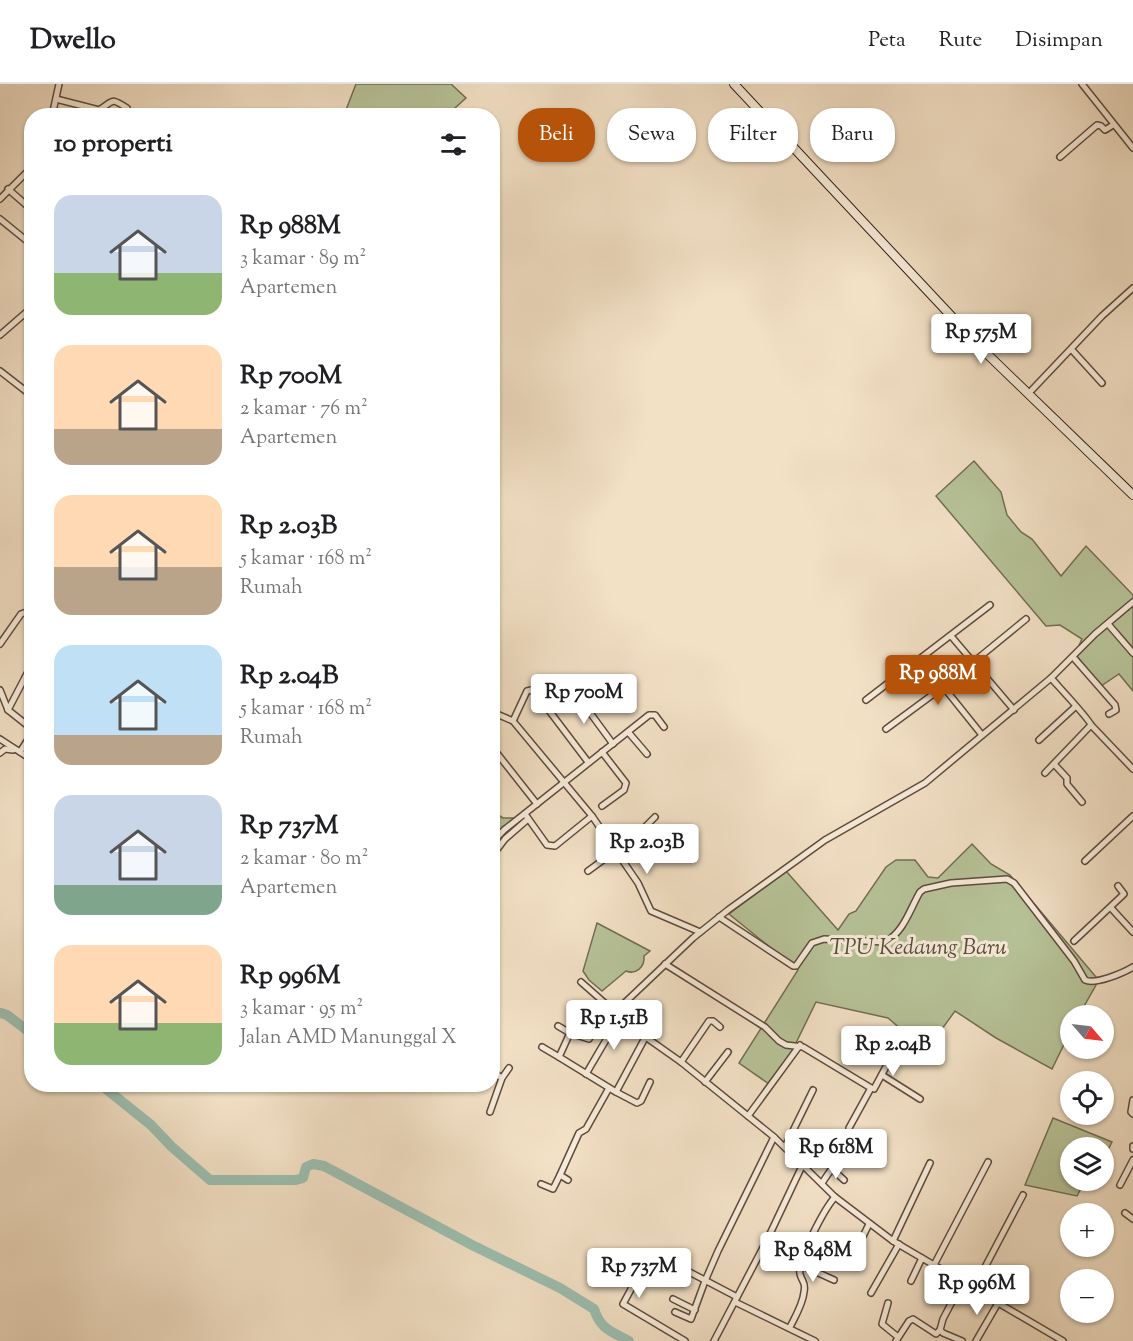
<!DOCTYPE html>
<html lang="id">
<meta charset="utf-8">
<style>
:root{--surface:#fff;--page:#f6f6f6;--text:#202124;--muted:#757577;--line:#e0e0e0;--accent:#b45309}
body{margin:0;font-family:"Sorts Mill Goudy",serif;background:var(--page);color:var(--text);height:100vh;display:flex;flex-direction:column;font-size:22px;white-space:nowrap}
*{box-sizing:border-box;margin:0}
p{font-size:20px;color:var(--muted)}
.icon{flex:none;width:33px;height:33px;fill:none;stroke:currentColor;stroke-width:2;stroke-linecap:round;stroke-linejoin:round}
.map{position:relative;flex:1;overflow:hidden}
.sheet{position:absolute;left:24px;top:24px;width:476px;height:984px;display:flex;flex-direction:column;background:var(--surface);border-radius:24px;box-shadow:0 2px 4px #0004}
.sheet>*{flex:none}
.guide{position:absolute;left:518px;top:24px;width:525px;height:54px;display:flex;gap:12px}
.needle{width:39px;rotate:118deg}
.tools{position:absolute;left:1060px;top:921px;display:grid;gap:12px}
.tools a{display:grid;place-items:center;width:54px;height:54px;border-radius:50%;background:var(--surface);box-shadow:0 2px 4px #0004;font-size:30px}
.price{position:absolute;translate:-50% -51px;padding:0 14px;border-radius:6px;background:#fff;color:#222;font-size:20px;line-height:39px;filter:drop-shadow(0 2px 3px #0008)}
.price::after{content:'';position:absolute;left:50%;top:36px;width:18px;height:14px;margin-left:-9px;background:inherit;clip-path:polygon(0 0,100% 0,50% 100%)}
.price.on{background:var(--accent);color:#fff}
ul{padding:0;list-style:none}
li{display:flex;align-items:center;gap:18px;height:150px;padding:0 30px}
li span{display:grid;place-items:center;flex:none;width:168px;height:120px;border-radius:18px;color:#555}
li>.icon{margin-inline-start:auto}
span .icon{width:72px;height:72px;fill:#fffc;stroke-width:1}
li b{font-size:26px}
h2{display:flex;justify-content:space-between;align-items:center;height:72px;padding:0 30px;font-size:26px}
.tag{padding:0 21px;border-radius:24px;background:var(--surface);box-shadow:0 2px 4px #0004;font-size:21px;line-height:54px}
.tag.on{background:var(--accent);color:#fff}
header{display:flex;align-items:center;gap:36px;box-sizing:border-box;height:84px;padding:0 30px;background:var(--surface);border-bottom:2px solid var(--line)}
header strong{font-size:28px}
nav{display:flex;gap:33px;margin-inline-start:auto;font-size:21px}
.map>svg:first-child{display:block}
.green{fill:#b7c398;stroke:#726e54;stroke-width:1.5}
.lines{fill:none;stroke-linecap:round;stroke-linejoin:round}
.river{stroke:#9cbeb0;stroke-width:10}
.street-casing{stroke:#5f4b3e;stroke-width:8}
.secondary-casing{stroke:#2e1910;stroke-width:10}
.street{stroke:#f7ecda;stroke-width:5}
.secondary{stroke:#f7ecda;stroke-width:8}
.labels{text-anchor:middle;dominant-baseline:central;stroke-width:6;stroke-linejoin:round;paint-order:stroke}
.park-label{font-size:22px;font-style:italic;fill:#574c39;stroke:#f7ecda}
</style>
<header>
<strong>Dwello</strong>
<nav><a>Peta</a><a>Rute</a><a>Disimpan</a></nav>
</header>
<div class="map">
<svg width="1133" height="1257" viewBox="0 0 1133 1257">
<rect width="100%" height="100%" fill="#f3e1c6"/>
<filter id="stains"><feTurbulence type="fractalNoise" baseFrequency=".00333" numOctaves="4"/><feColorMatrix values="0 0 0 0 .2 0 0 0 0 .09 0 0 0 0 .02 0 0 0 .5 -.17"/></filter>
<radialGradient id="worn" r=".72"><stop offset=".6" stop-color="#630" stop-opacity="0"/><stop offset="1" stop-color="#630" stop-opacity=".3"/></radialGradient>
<g class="green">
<path d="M356,0H451L466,14L455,24L451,31H344Z"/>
<path d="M974,377L1001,408L1007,431L1021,448L1032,455L1061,492L1086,462L1133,511V607L1119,590L1101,602L1075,570L1082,555L1060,541L1046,542L936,412Z"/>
<path d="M492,727L503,734H525L502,752L492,765Z"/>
<path d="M972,760L991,780L1010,791L1096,893V901L1079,931L1071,932V946L1052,985L996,954L955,927L926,967L888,934L816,918L792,967L769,1000L739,979L798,886L729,830L786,787L838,846L849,830L856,827L886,783L896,776H915L928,793L938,794Z"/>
<path d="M597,839L650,867L644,872C645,883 636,891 626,887L602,907L589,896L583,887Z"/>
<path d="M1053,1034L1112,1058L1104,1074V1064H1071V1096L1085,1097L1077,1112L1025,1101Z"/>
</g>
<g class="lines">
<g class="river">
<path d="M1,929L7,931L32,950"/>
<path d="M100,1000L151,1041L172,1063L210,1096H296L303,1094L306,1083L313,1080L324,1082L472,1161L560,1204L594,1225C601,1246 611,1247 629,1257"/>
</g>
<g class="street-casing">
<g id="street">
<path d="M1082,0L1133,64"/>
<path d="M56,15L99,26C114,17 110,13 127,24"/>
<path d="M52,32L59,0"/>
<path d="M1060,73L1097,41L1101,42L1105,46L1113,41"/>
<path d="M8,105L32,126"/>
<path d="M0,115L32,83"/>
<path d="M0,135L32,161"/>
<path d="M0,251L30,225"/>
<path d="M1072,266L1102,299"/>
<path d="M0,287L27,308L32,309"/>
<path d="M1029,309L1102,232L1133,204"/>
<path d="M1108,540L1133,569"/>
<path d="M951,552L1014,626"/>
<path d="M0,560L21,530L32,526"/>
<path d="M1073,573L1115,621L1116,626L1109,630"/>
<path d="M921,575L982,651"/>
<path d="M0,606L8,626L32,645"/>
<path d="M538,612L558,599L565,600L574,607L613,660"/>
<path d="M866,616L990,521"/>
<path d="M8,626L32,580"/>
<path d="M492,628L513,637L592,732L638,799L651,827L700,848"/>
<path d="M513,637L527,607L531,606L538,612L588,678"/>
<path d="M1091,641L1133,685"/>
<path d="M886,645L943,603L1026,535"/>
<path d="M32,649L20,668L32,676"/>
<path d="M629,649L647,670"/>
<path d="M0,655L20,668"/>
<path d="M1039,656L1075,623"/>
<path d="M492,663L537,720"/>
<path d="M0,669L5,665L13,666"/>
<path d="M1054,680L1067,694V700L1082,718"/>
<path d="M1045,689L1091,641C1090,636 1058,602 1051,594"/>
<path d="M602,722L624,706L626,699L602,668"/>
<path d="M525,730L547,761L555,762L592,732"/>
<path d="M492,759L504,746L649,631H655L664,643"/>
<path d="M492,772L505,755L528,735"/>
<path d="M1085,777L1133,732"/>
<path d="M588,787L636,752L655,733"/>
<path d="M1111,824L1133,848"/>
<path d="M719,833L793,882H796L812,859L824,855L885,858C904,848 910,825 920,808L924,805L951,799L1007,795L1014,799L1074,877L1085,896C1095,901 1123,889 1133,883"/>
<path d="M1074,857L1124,810L1118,802"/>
<path d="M665,880L765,943L779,957L786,961L803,963L871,1004"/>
<path d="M581,898L615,928L693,854L728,826L825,756L925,699L1051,594L1095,550L1133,518"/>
<path d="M615,928L630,942L681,978L774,1053L835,1113L893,1157L1063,1257"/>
<path d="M558,942L570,949L589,955L609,923"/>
<path d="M542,963L559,973L570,949"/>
<path d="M559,973L616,1008L646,952"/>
<path d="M681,978L709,937H713L720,943"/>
<path d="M492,988L502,994"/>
<path d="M586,990L620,932"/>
<path d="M882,991L920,1015"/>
<path d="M705,998L728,968"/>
<path d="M616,1008L637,1019L641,1017L650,998"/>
<path d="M1133,1016L1131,1028L1133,1030"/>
<path d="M490,1028L502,994L509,984"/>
<path d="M748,1032L800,961"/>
<path d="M1133,1062V1065"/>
<path d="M785,1063L813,1006"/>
<path d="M832,1085L844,1096"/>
<path d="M568,1096L560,1091L579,1049L586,1045L609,1004"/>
<path d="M822,1099L847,1062L849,1056V1044L871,1004L874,1005L903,951"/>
<path d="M541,1100L553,1105L560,1091"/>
<path d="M1120,1101L1133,1076"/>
<path d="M1125,1129L1133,1135"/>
<path d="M893,1157L930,1079"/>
<path d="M850,1179L869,1140"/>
<path d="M676,1181L737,1213"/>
<path d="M801,1181L834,1196"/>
<path d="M934,1181L988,1078"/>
<path d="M642,1185L623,1220L685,1257"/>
<path d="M911,1197L922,1174"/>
<path d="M932,1200L941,1185"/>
<path d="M974,1204L1023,1111"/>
<path d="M871,1209L899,1160"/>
<path d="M955,1212L943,1235L940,1246L943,1249L962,1257"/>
<path d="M673,1215L695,1226"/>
<path d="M735,1218L815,1257"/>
<path d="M888,1219L882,1240L898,1253"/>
<path d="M675,1228L691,1235L705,1197L718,1167L774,1053"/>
<path d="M790,1243C795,1233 803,1220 804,1208C806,1198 802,1198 800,1190C797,1176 825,1124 835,1113"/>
<path d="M714,1257L768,1154L803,1080"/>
<path d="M896,1257L909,1237L913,1235L936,1250L940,1246"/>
<path d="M976,1257L998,1219"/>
</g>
</g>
<g class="secondary-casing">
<path id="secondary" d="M734,0L983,266L1133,411"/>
</g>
<use href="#street" class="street"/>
<use href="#secondary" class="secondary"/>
</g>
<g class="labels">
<g class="park-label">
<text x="918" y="865">TPU Kedaung Baru</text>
</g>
</g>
<rect width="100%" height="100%" filter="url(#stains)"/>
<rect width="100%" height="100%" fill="url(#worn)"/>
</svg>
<div class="tools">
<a><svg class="needle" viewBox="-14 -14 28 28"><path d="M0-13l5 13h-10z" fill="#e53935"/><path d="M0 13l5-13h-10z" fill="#757577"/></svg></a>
<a><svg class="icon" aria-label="locate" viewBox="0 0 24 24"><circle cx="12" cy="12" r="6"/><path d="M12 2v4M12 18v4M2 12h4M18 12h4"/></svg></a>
<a><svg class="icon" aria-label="layers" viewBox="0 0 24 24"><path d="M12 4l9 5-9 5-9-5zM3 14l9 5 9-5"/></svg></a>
<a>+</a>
<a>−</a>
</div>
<b class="price" style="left:981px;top:281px">Rp 575M</b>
<b class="price on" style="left:938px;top:622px">Rp 988M</b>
<b class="price" style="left:584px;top:641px">Rp 700M</b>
<b class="price" style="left:647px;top:791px">Rp 2.03B</b>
<b class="price" style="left:614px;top:967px">Rp 1.51B</b>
<b class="price" style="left:893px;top:993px">Rp 2.04B</b>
<b class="price" style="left:836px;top:1096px">Rp 618M</b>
<b class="price" style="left:813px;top:1199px">Rp 848M</b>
<b class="price" style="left:639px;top:1215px">Rp 737M</b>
<b class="price" style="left:977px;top:1232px">Rp 996M</b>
<div class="guide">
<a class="tag on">Beli</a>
<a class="tag">Sewa</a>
<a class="tag">Filter</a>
<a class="tag">Baru</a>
</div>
<section class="sheet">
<h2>10 properti<svg class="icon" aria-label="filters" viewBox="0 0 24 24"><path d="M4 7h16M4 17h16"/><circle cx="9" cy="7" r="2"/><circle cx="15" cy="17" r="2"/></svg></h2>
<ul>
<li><span style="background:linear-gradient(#c9d6e8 65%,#8fb573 0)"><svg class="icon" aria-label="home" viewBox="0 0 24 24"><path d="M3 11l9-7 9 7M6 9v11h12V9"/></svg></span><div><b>Rp 988M</b><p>3 kamar · 89 m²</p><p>Apartemen</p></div></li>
<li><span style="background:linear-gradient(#ffd9b3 70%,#b9a48a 0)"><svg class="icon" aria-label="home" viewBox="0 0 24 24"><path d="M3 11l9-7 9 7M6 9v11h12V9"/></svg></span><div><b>Rp 700M</b><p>2 kamar · 76 m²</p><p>Apartemen</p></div></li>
<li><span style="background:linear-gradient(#ffd9b3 60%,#b9a48a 0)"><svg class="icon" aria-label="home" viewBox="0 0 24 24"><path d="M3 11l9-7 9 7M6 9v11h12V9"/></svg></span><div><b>Rp 2.03B</b><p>5 kamar · 168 m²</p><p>Rumah</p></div></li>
<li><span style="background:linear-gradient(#bfe0f5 75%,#b9a48a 0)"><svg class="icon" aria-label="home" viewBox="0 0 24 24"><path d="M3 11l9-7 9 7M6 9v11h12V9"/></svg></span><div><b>Rp 2.04B</b><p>5 kamar · 168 m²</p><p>Rumah</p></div></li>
<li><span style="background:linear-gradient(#c9d6e8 75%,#7fa58c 0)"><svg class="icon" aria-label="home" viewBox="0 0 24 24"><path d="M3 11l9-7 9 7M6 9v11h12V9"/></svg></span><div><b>Rp 737M</b><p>2 kamar · 80 m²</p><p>Apartemen</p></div></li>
<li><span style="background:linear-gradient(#ffd9b3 65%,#8fb573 0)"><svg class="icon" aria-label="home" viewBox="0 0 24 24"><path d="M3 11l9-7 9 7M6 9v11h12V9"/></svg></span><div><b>Rp 996M</b><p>3 kamar · 95 m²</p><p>Jalan AMD Manunggal X</p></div></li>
</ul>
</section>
</div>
